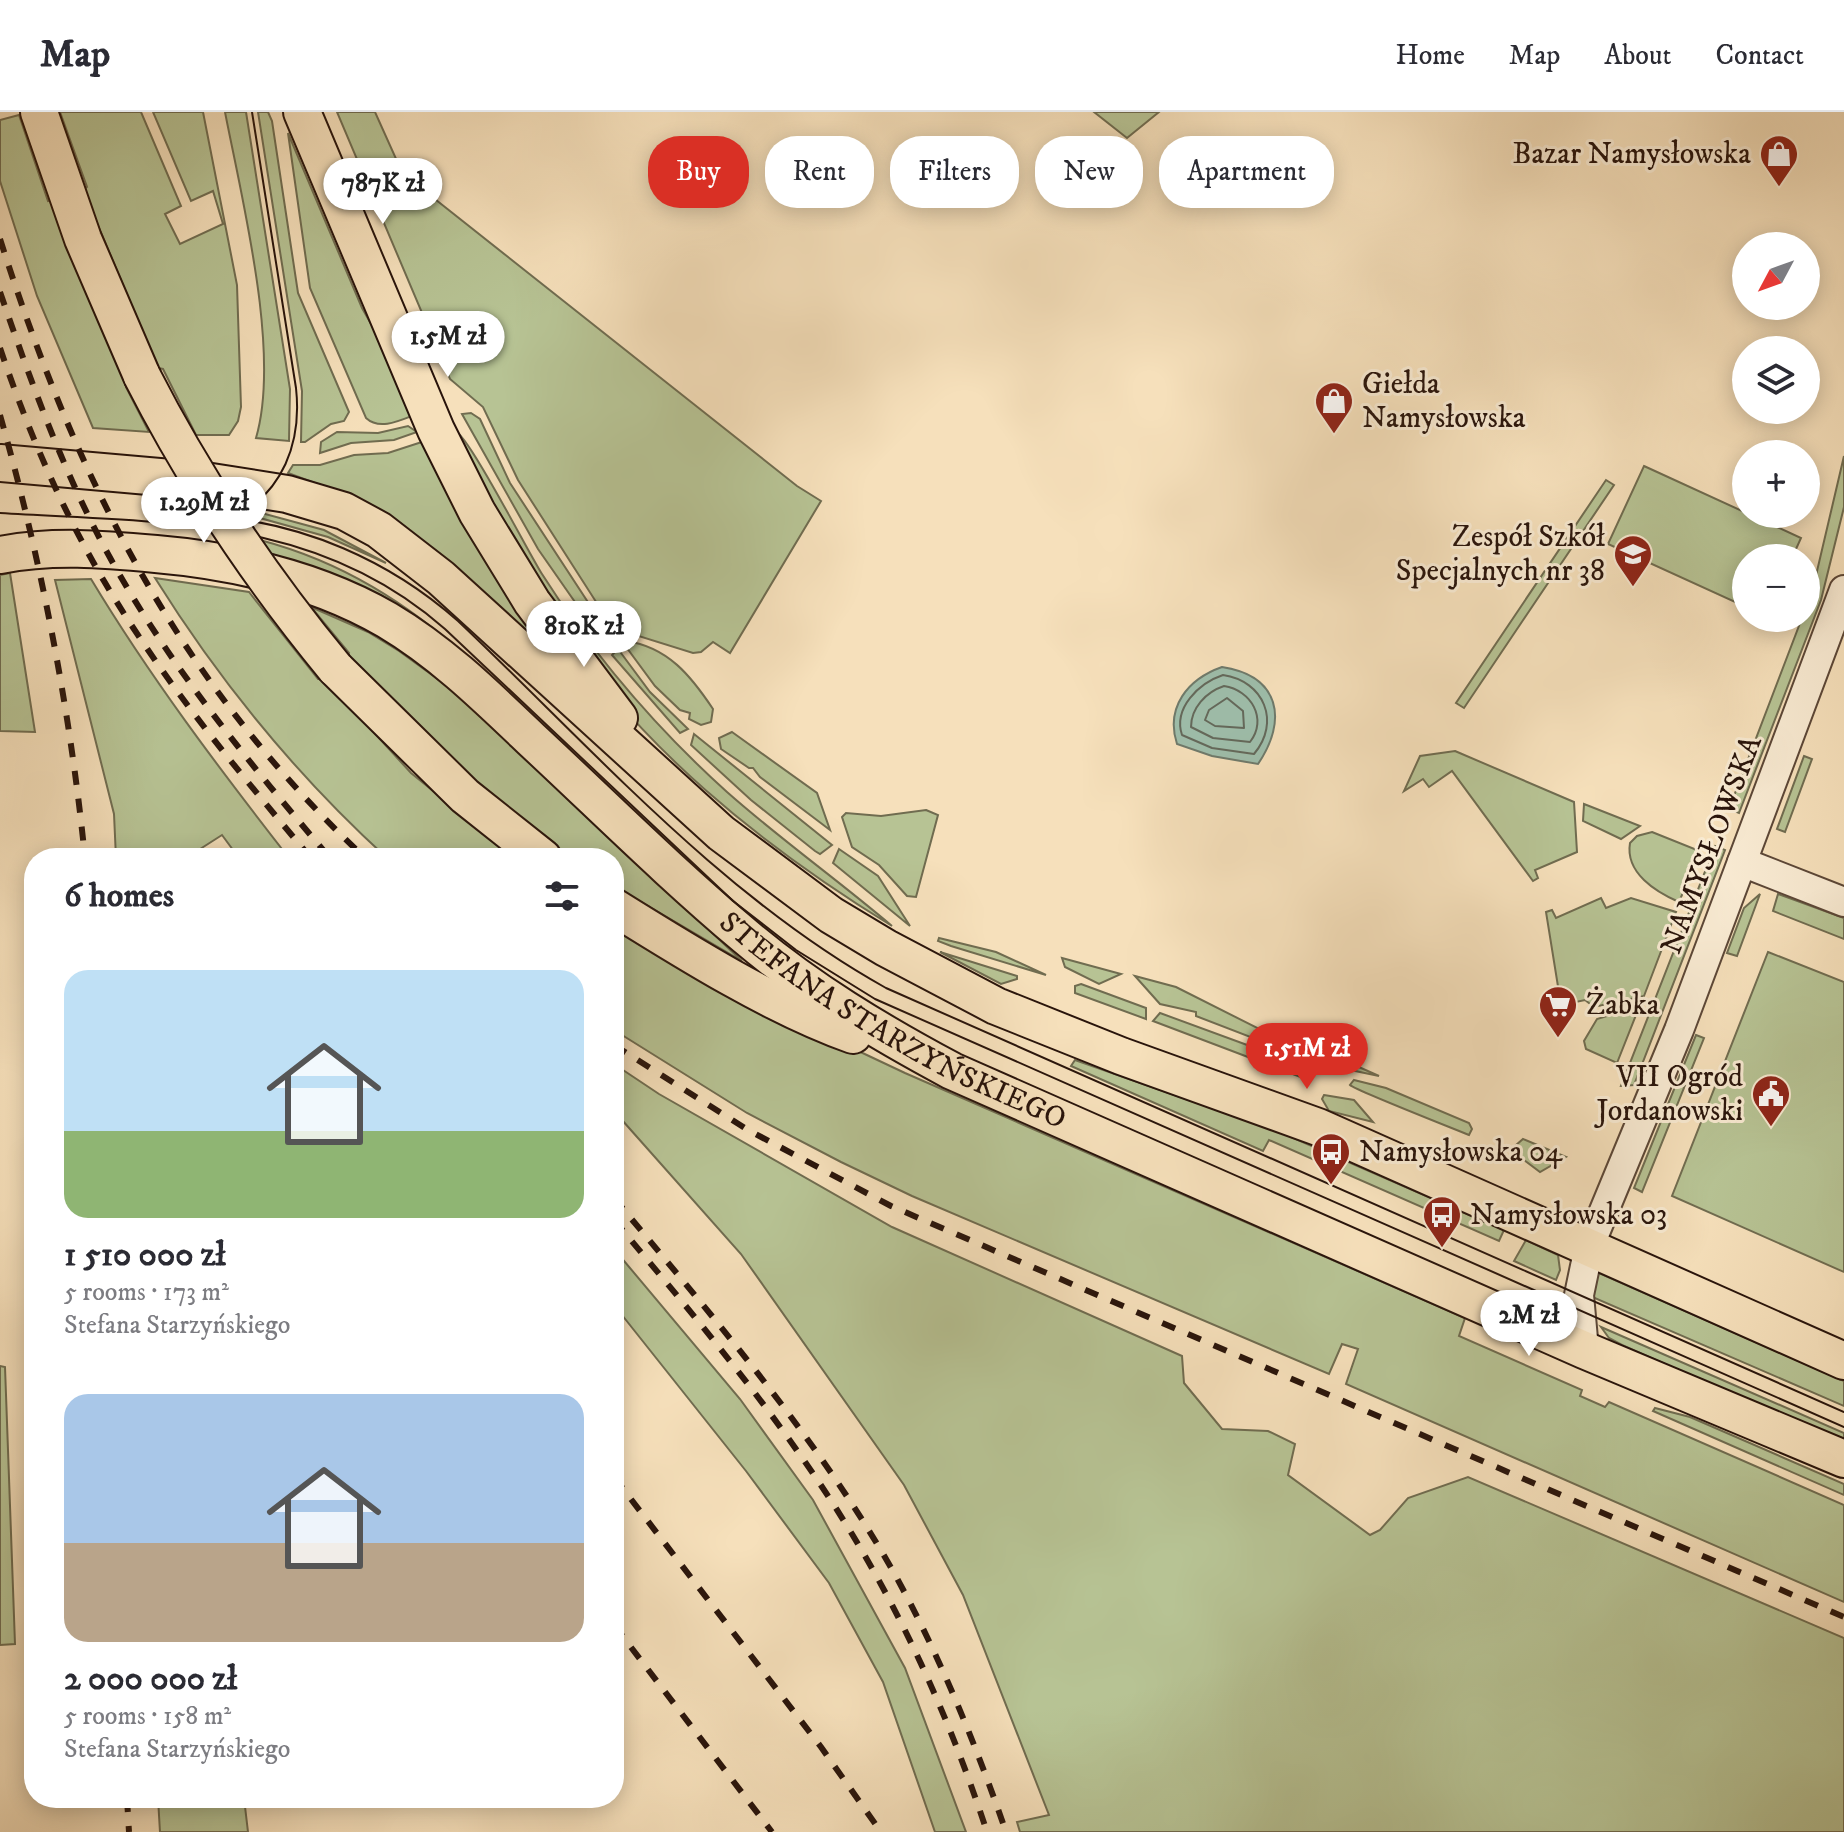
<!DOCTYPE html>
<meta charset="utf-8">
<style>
:root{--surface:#fff;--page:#f2f2f3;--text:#2b2b33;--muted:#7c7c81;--line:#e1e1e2;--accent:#d93025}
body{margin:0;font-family:"IM FELL DW Pica",serif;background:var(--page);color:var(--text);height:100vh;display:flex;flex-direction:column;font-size:30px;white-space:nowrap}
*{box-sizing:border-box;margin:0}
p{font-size:26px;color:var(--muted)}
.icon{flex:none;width:44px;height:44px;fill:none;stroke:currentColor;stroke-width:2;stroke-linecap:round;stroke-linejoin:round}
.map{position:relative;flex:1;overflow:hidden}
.side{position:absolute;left:24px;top:736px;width:600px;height:960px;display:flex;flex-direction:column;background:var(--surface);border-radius:32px;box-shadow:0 4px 20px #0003}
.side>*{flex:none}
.guide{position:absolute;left:648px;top:24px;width:760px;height:72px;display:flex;gap:16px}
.needle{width:52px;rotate:229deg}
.controls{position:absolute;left:1732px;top:120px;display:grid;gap:16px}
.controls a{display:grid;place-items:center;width:88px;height:88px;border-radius:50%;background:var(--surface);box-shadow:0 4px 20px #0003;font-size:40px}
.price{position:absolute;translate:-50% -68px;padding:0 18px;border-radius:28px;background:#fff;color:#222;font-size:26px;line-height:52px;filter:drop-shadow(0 2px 4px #0008)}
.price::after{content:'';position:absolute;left:50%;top:48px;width:24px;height:18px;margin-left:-12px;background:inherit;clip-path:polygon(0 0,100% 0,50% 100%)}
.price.active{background:var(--accent);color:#fff}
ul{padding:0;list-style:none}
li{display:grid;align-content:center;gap:16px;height:424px;padding:0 40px}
li span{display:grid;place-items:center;height:248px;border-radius:24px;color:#555}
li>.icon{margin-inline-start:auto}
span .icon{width:144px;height:144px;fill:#fffc;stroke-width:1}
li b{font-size:34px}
h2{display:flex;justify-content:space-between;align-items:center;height:96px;padding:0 40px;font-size:34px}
.tag{padding:0 28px;border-radius:32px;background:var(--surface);box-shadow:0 4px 20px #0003;font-size:28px;line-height:72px}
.tag.active{background:var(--accent);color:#fff}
header{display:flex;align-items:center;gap:48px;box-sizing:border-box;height:112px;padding:0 40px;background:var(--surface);border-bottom:2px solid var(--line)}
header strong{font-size:38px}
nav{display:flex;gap:44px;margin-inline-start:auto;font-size:28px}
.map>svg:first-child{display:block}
.green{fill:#b7c394;stroke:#706c50;stroke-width:2}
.water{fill:#9ebeab;stroke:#6f7a6b;stroke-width:2}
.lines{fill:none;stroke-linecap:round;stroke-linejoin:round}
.shore{stroke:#64695b;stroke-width:2}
.minor-casing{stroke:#5c4737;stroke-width:32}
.major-casing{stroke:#29140b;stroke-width:40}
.minor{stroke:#f9ebd3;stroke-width:28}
.major{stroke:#f6e0bb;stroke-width:36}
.tram{stroke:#29140b;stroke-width:2}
.rail{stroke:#29140b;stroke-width:6;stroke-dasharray:14 14;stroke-linecap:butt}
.major-bridge-casing{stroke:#29140b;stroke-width:40;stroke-linecap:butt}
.major-bridge{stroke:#f6e0bb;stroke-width:36}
.labels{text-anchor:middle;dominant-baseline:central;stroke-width:6;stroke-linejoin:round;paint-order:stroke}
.poi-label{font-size:30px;fill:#29140b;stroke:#f9ebd3;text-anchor:start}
.street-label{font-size:30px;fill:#29140b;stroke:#f9ebd3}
</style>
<header>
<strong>Map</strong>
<nav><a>Home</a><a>Map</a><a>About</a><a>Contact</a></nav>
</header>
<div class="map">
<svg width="1844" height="1720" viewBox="0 0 1844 1720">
<rect width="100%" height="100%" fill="#f6e0bb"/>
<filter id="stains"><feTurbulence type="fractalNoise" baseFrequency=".0025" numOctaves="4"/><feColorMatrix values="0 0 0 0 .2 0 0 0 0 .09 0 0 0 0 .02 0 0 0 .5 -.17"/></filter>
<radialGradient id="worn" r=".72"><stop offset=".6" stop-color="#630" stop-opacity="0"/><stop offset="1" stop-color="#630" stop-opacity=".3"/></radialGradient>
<g class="green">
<path d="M60,0H141L181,94L165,102L180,132L223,112L213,79L191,89L153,0H203L237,173L241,295L238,309L229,323H196L163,257L158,256L83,78L87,75Z"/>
<path d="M225,0H246L290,277L289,329L256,326C281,241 242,88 225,0Z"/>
<path d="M258,0H268L272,9L298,181L349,300L344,309L331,312L305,330H301L302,279Z"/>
<path d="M337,0H375L401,58L426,80L797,374L821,389L730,541L713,530L701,540L693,541L616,517L607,507L518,368L483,295L450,267Z"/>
<path d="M1094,0H1159L1127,26Z"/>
<path d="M19,3L48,89L53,88L129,271L126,275L149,320L93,316L37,184L0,69V8Z"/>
<path d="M288,21L362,196L403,268L417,302C401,308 380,319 366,306L310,176Z"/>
<path d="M471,301L480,307L510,371L614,530L605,533L538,437L462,302Z"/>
<path d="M408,314L417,320L394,328L351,331L320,341L321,330L337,320L378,321Z"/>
<path d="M454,318C468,322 528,440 542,462C593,542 656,616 727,680C780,727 838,768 892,814C762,734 638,635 554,505C516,447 487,380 454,318Z"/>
<path d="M428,328L566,561L347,383L288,361L293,353H320L354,343L388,341Z"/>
<path d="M1844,344V395L1821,488L1739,701L1729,697L1802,506H1806Z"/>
<path d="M1644,354L1801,426L1792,446H1746V495L1608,432Z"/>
<path d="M1606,368L1614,373L1464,596L1456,591Z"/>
<path d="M254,399L324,418L386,451L328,425L249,403Z"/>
<path d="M260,428C343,450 407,491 471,548L359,474L269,441Z"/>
<path d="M10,461L35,620L0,619V463Z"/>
<path d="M155,466L249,480L318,567L324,566L411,661L516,746H387C296,663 220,570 155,466Z"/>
<path d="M91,467C150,565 218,655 289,746H239L222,723L186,746H116L114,702L55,468Z"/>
<path d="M311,495L368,520L399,539L465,587L742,849L614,774V746H572L540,723L458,656L347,546L349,541Z"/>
<path d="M626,529C668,535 691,564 713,597L711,610L701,613L689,607L690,601L680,598L655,574L624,532Z"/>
<path d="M618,537L650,580L688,617L680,621L612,543Z"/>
<path d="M732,620L817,681L830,718L760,665L753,656H749L721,637L719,626Z"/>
<path d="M694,622L832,733L820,742L815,739L751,688L691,633Z"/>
<path d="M1455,639L1574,690L1577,740L1535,758L1538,766L1533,769L1452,659L1429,675L1423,667L1404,679L1420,644Z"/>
<path d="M1804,644L1812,647L1785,720L1777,717Z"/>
<path d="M1584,692L1640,714L1621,727L1583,709Z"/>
<path d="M926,698L938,703L916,785L907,784L879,753L852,735L842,705L846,701L881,704Z"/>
<path d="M1652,720L1697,738L1699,743L1679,790C1656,780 1625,761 1630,731L1637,724Z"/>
<path d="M1715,734L1725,738L1634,973L1621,974Z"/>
<path d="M839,737L878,764L910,814L833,751Z"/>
<path d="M1760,782L1737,844L1727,841L1744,796Z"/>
<path d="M1778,782L1844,806V827L1773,799Z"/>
<path d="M1601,786L1606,796L1631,786L1676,800L1644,884L1594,895L1585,888L1561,893L1546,800L1552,798L1556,806Z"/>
<path d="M614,814L818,920L905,961L1465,1206L1459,1224L1582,1278L1580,1284L1605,1295L1609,1290L1844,1393V1490L1346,1272L1358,1237L1342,1232L1329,1262L912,1084L841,1050L747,1001L614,918Z"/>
<path d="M939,826L996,840L1046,863L951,834L938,829Z"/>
<path d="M940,840L1017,864V867L1001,872Z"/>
<path d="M1768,840L1844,870V1160L1672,1084Z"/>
<path d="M1062,846L1121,862L1099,872L1065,855Z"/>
<path d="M1135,864L1176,875L1291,933L1294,926L1379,964L1317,951L1282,937L1276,930L1271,933L1196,904V900L1160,892Z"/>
<path d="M1081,872L1146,896V907L1075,881V874Z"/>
<path d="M1627,898H1638L1617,951L1586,937L1584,929L1597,907Z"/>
<path d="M1160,901L1307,955L1306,967L1153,909Z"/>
<path d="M1696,923L1704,926L1642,1080L1634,1076Z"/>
<path d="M1075,948L1282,1021L1504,1118L1499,1129L1269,1028L1263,1039L1071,954Z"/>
<path d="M614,952L659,982L892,1115L1182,1244L1184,1271L1222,1317L1268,1319L1295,1332L1288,1363L1370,1423L1380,1418L1408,1386L1468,1365L1844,1526V1720H1020L1017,1710L1049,1703L963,1483L904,1373L741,1142L614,999Z"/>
<path d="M1354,968L1386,976L1469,1011L1472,1017L1469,1023C1452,1016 1355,978 1350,973Z"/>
<path d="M1324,983L1354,988L1373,1010L1329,999L1322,987Z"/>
<path d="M1523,1027L1566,1045L1540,1060L1516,1042L1515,1034Z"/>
<path d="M1526,1128L1558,1143L1560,1158L1556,1168L1514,1149Z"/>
<path d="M614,1137L740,1287L813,1388L905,1556L966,1720H935L883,1570L829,1471L746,1359L614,1193Z"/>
<path d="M1599,1161L1844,1269V1294L1590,1184Z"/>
<path d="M1601,1215L1844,1321V1331L1622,1233L1609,1226Z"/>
<path d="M0,1254L5,1255L15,1532L0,1533Z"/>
<path d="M1655,1296L1690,1305L1844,1372V1383L1653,1299Z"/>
<path d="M158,1686H244L248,1720H160Z"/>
</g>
<path class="water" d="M1222,555C1280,564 1288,608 1258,652L1212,644L1177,632C1165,595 1188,567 1222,555Z"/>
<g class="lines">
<g class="shore">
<path d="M1223,563C1264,569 1281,610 1254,642L1212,636L1182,623C1173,596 1199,571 1223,563Z"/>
<path d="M1224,574C1251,578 1268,607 1250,630L1213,626L1191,615C1191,596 1206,580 1224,574Z"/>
<path d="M1227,586L1243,599L1244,616L1215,614L1205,608L1209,598Z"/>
</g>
<g class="minor-casing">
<g id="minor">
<path d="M1742,750L1844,790"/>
<path d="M1584,1238L1579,1183L1589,1135L1679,918L1844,478"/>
</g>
</g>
<g class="major-casing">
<g id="major">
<path d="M39,0L83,127L142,264"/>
<path d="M302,0L436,318L477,400L532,490L619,606"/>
<path d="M0,351L205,369L287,382L344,399L379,418L441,466L721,721L831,803L886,836L996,894L1121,944L1318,1015L1844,1249"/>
<path id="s1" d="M0,443C53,433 102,437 156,442C237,449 316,467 387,508C441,540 486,584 531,627C602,693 671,762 745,824C809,878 879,920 952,959L1584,1238L1844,1347"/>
<path d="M335,556L465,684L543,746"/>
<path d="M614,795C686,840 774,895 853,923"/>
</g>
</g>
<use href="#minor" class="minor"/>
<use href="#major" class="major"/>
<g class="tram">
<path d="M0,401C161,411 316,403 445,517L733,789L796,838L875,887L1844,1315"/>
<path d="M212,404C303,411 389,448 458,509C593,637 722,785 886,876L1844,1300"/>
<path d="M233,407C283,380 302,331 296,276L252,0"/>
</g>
<g class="rail">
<path d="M0,127C77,369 178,570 365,746"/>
<path d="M0,180C29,264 59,348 100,427C161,544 245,646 330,746"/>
<path d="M0,236C27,316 61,396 104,469C163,569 237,658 311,746"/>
<path d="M0,303C41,447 70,597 85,746"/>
<path d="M614,933L748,1018L891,1094L1844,1505"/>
<path d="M614,1086C713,1205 816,1324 893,1459C939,1542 975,1630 1006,1720"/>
<path d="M614,1108C698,1208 784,1310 852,1422C909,1516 953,1616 987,1720"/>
<path d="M614,1365L821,1635L881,1720"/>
<path d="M614,1513L772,1720"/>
<path d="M127,1686L129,1720"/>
</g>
<g class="major-bridge-casing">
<path id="major-bridge" d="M142,264C196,370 260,465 335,556"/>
</g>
<use href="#major-bridge" class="major-bridge"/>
</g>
<defs>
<g id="shop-pin" transform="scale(2)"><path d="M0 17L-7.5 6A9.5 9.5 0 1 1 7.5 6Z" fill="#8f2418" stroke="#f9ebd3"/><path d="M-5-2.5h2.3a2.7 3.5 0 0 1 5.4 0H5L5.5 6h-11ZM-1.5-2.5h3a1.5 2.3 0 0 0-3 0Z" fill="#fff"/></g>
<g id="school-pin" transform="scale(2)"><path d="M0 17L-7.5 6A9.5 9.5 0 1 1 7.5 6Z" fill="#8f2418" stroke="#f9ebd3"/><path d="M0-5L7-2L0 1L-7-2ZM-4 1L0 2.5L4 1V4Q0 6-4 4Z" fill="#fff"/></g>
<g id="supermarket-pin" transform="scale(2)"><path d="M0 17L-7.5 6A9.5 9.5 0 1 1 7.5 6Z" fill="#8f2418" stroke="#f9ebd3"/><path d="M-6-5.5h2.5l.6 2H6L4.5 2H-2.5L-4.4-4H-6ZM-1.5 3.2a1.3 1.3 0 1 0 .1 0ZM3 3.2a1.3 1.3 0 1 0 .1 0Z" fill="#fff"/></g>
<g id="civic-pin" transform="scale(2)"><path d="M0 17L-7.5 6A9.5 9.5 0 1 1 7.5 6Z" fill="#8f2418" stroke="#f9ebd3"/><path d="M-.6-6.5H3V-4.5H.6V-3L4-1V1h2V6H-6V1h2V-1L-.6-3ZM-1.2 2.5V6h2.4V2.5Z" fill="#fff"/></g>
<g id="bus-pin" transform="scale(2)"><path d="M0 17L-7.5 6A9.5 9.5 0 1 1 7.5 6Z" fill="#8f2418" stroke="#f9ebd3"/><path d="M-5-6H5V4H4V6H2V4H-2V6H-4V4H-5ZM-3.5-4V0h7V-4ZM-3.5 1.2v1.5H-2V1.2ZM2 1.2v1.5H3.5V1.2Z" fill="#fff"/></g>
</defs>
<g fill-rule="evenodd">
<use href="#shop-pin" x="1779" y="42"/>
<use href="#shop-pin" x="1334" y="289"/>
<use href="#school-pin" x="1633" y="442"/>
<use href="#supermarket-pin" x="1558" y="893"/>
<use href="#civic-pin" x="1771" y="982"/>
<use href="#bus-pin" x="1331" y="1040"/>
<use href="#bus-pin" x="1442" y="1103"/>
</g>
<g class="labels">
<g class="poi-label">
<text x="1751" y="42" text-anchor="end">Bazar Namysłowska</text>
<text x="1362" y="272">Giełda<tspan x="1362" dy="34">Namysłowska</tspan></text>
<text x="1605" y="425" text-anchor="end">Zespół Szkół<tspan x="1605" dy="34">Specjalnych nr 38</tspan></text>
<text x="1586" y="893">Żabka</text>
<text x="1743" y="965" text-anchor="end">VII Ogród<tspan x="1743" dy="34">Jordanowski</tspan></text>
<text x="1359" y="1040">Namysłowska 04</text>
<text x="1470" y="1103">Namysłowska 03</text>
</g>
<g class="street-label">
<text transform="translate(1712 733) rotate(-69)">NAMYSŁOWSKA</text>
<text stroke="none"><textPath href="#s1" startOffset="1048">STEFANA STARZYŃSKIEGO</textPath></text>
</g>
</g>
<rect width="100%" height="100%" filter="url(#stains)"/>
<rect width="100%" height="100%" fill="url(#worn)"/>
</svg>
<div class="controls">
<a><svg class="needle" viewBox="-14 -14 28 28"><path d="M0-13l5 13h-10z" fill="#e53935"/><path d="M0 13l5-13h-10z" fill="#7c7c81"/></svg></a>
<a><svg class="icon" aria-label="layers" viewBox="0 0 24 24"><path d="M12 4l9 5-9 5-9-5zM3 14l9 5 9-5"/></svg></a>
<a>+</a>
<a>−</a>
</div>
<b class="price" style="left:383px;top:114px">787K zł</b>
<b class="price" style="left:448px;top:267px">1.5M zł</b>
<b class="price" style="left:204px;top:433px">1.29M zł</b>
<b class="price" style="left:584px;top:557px">810K zł</b>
<b class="price active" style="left:1307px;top:979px">1.51M zł</b>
<b class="price" style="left:1529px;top:1246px">2M zł</b>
<div class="guide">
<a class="tag active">Buy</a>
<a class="tag">Rent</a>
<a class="tag">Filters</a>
<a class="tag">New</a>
<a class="tag">Apartment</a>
</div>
<section class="side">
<h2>6 homes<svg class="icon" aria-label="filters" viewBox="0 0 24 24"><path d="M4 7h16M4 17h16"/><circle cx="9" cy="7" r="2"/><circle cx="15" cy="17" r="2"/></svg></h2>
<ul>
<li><span style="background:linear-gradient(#bfe0f5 65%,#8fb573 0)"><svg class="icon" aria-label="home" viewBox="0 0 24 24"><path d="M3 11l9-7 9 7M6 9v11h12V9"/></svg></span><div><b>1 510 000 zł</b><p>5 rooms · 173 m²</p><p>Stefana Starzyńskiego</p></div></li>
<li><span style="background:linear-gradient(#a9c7e8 60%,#b9a48a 0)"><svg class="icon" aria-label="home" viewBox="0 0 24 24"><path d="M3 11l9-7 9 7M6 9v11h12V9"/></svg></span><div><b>2 000 000 zł</b><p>5 rooms · 158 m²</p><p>Stefana Starzyńskiego</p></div></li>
</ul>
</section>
</div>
